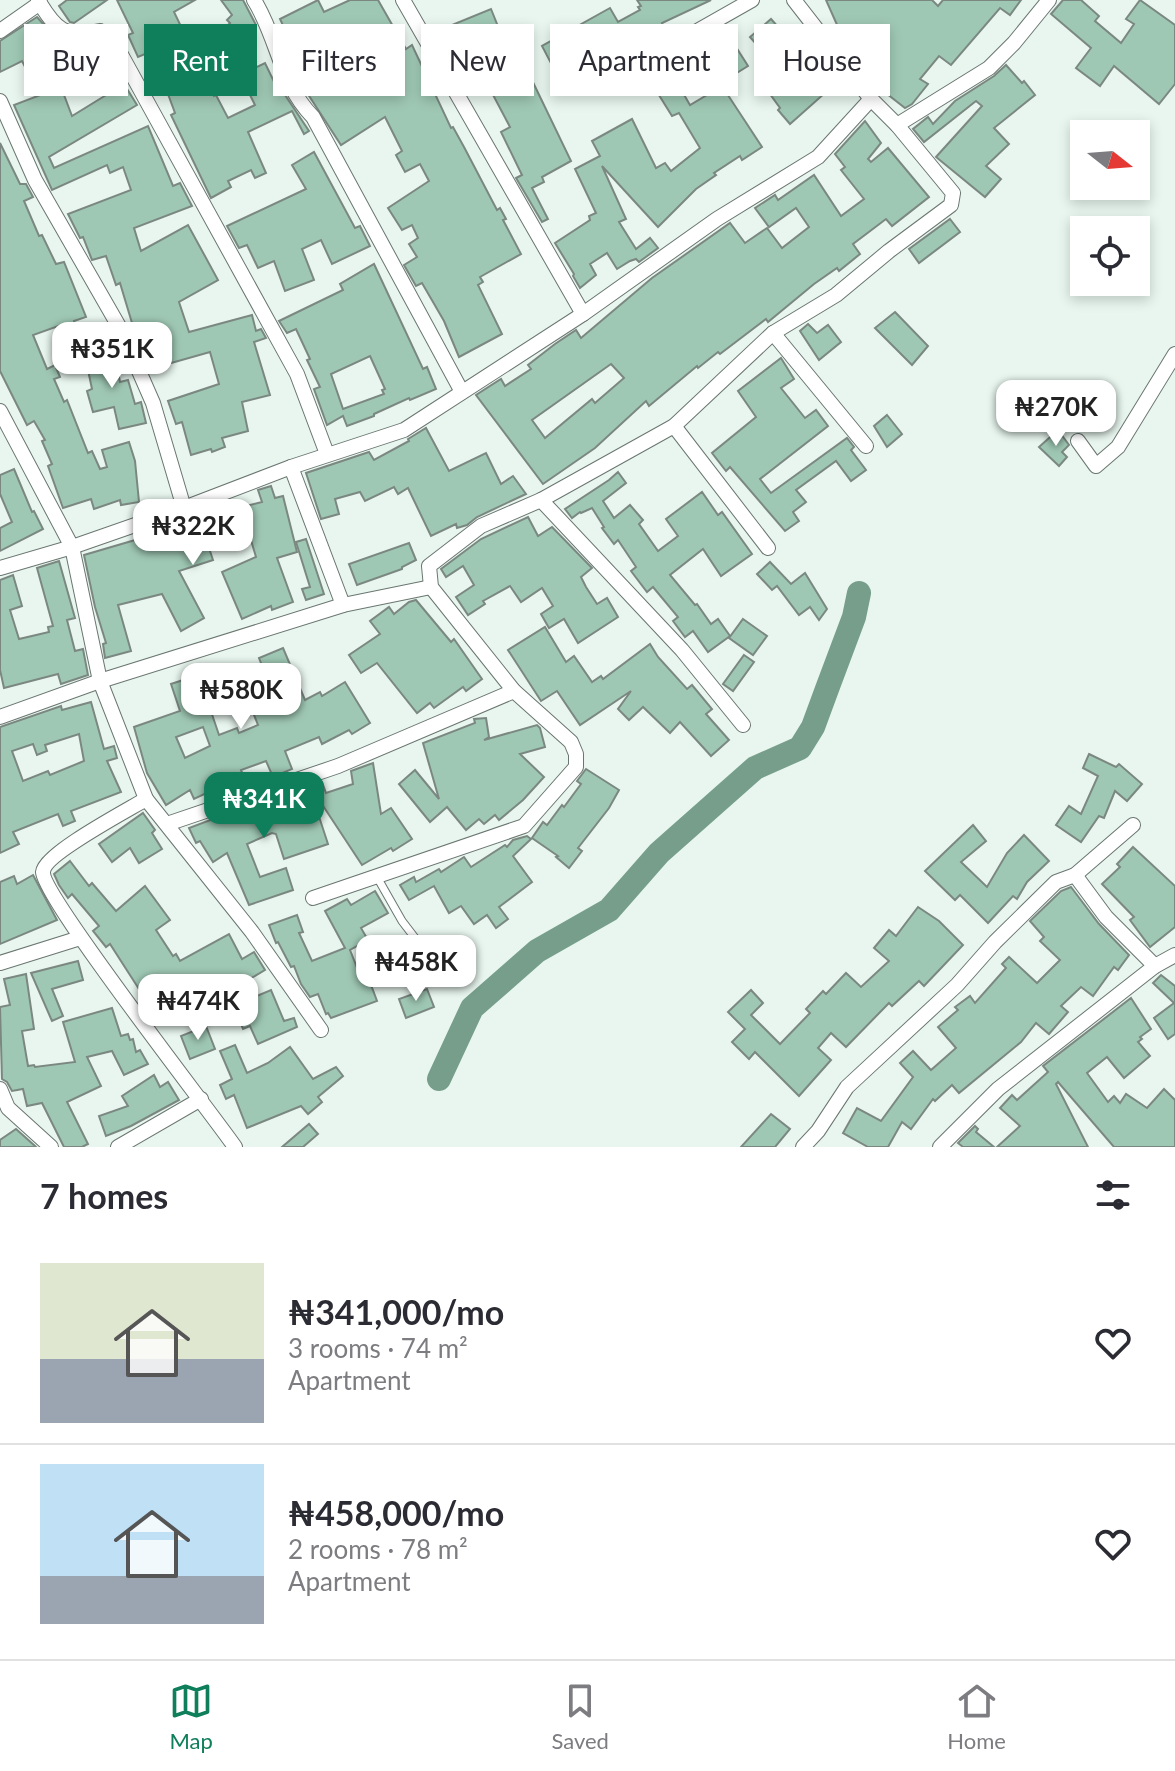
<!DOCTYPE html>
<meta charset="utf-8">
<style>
:root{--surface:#fff;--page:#f7f7f7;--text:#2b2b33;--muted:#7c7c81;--line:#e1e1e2;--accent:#0f7e5b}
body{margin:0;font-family:Lato,sans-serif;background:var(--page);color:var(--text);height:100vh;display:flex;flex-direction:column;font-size:30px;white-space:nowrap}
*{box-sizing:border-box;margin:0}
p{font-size:26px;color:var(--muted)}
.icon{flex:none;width:44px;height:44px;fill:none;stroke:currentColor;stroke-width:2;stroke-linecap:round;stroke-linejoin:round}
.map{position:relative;height:1147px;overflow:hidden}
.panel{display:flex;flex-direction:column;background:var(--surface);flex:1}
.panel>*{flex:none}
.top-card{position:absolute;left:24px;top:24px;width:1128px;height:72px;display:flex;gap:16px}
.needle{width:52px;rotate:107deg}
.tools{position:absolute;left:1070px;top:120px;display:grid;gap:16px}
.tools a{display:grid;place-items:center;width:80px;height:80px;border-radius:0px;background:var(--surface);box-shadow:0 4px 12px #0003;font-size:40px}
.price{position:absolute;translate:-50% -68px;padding:0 18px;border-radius:16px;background:#fff;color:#222;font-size:26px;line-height:52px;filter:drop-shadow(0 2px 4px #0008)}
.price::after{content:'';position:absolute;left:50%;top:48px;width:24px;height:18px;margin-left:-12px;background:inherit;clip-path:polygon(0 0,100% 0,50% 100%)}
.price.on{background:var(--accent);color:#fff}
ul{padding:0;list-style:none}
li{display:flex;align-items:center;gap:24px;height:200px;padding:0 40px}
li+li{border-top:2px solid var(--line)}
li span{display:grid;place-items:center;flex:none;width:224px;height:160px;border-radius:0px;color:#555}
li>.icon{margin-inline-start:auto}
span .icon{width:96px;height:96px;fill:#fffc;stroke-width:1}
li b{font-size:34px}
h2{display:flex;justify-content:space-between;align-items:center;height:96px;padding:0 40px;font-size:34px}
.chip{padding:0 28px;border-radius:0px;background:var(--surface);box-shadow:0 4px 12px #0003;font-size:28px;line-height:72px}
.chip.on{background:var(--accent);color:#fff}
.tab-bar{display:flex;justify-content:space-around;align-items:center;height:112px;border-top:2px solid var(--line);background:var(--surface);font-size:22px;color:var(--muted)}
.tab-bar a{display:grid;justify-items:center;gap:4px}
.tab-bar .on{color:var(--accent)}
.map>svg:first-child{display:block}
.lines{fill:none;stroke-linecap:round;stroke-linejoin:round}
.river{stroke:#769e8b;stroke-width:24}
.building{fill:#9fc8b4;stroke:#7b8882;stroke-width:2;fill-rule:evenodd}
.service-casing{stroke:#6a7670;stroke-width:9}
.minor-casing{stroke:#6a7670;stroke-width:16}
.service{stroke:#fff;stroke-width:7}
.minor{stroke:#fff;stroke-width:14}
</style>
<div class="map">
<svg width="1175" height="1147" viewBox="0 0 1175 1147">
<rect width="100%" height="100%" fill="#e8f6ef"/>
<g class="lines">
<path class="river" d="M439,1079L472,1008L537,951L609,910L659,853L755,768L800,748L813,727L827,689L854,617L859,593"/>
</g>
<g class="building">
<path d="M67,0H107L74,23L70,22L59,6Z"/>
<path d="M117,0H195L174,12L187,39L190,38L214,96L216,95L228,118L255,105L240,75L265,63L280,94L283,92L309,131L304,134L292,111L248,132L266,173L255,178L251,170L228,181L231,187L211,198L171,115L175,113L152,51L138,57L128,35L133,33Z"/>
<path d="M221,0H243L256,25L233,45L235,47L218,64L204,50L230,23L227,20L232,15Z"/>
<path d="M318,0L324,12L350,0H378L406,49L412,45L451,128L453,127L464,147L497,210L500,208L506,219L503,220L521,254L480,277L483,282L478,285L502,334L459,357L444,321L422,283L416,286L404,265L417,257L409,244L418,238L412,225L402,230L388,208L429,181L420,164L405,172L396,155L402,151L385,117L341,145L302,85L289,57L288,53L294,49L280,19Z"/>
<path d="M637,0H711L662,23L664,28L650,34L649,31L634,39L633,37L604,55L608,60L581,76L583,81L565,90L542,46L610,8L618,22L640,10L638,7L641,6Z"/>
<path d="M826,0H932L938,6L943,0H1021L1010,15L1000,8L951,65L939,56L920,79L928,84L912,104L905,108L868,79L843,47L846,45Z"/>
<path d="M1063,0H1081L1099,16L1095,21L1121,43L1134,24L1126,19L1140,0L1175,25V84L1159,104L1114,66L1100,86L1076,68L1091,48L1051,14Z"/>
<path d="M491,9L499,29L472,41L483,64L471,70L460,46L456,47L447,27Z"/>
<path d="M37,17L54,36L39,47L51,69L32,80L22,61L0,72V41Z"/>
<path d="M771,19L802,54L815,74L812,77L825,93L790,124L778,110L780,108L762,83L779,70L750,37Z"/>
<path d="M724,28L748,66L722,82L698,42Z"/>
<path d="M98,42L107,49L70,74L60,59L84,43Z"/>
<path d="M1006,65L1022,83L1024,81L1035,95L994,128L1009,144L986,166L1001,179L985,197L936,157L982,106L976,101L924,142L913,129L928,117L933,124L955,101L994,76Z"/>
<path d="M668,67L690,105L722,86L762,147L742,160L740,156L714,173L716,175L696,189L658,227L602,166L626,219L619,222L636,249L650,238L658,248L639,262L636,259L630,261L617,269L607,253L590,264L596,275L580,288L573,276L574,274L555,243L590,220L589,216L596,213L575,169L600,156L592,141L632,119L656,168L665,163L671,171L700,148L679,113L672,116L649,79Z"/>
<path d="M529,74L571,161L542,177L544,182L532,188L548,219L542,222L516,178L522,175L501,132L510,127L492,93Z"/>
<path d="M124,84L137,105L49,157L54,168L148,126L173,186L180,183L192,206L134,228L141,251L188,225L218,280L179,302L189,332L252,315L256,331L261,329L266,338L254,342L270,395L242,402L248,431L222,438L225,447L212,452L211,449L191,455L182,422L176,424L168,401L219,384L210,352L157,367L148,339L138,343L120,283L116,285L106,256L92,260L83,237L80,238L68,214L131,190L123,167L110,173L107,165L52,190L14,105L61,87L72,116Z"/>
<path d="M865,121L881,143L868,159L871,162L888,148L929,197L892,226L886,219L853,244L860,254L839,271L837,268L814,284L768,322L766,319L720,354L718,352L698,368L697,366L649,406L646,401L595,448L543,484L476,395L501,379L505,386L531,369L528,365L555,344L576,330L581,338L652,278L730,223L745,243L767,228L782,248L809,227L796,208L769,227L755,208L775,195L778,200L814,175L841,216L864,199L841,170L845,167L835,154ZM611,364L624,378L595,403L592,399L545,438L532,420Z"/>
<path d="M0,143L20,184H26L33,197L24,201L39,236L42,235L56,264L64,262L86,317L74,321L78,340L65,344L61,325L33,335L47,369L55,365L60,377L54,379L64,402L67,400L88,453L92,451L100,469L107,467L102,450L129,442L135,461L139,502L121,505L120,500L94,509L91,499L63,508L48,466L52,464L42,441L45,440L34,421L27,425L0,371Z"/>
<path d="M314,152L355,228L360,226L370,246L332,264L321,240L302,249L314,280L285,291L274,261L258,268L247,245L239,248L227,226L306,189L292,165Z"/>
<path d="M950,219L960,232L919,263L909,249Z"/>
<path d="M374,264L423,369L427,367L436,389L410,400L409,398L374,414V416L347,426L343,416L327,425L314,389L320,387L307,360L310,359L296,329L287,333L279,321L343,290L340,284ZM370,356L385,389L382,390L384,394L343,409L331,374Z"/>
<path d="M895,312L928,346L912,365L875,328Z"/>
<path d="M808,324L817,333L828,325L841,342L819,360L800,331Z"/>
<path d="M114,350L120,382L128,380L135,404L141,402L146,423L119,429L114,407L93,412L87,391L92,389L85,356Z"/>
<path d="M781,358L794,379L781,388L805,418L816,410L828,426L760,479L771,493L847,438L854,447L851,450L866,470L851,481L836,461L796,490L806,502L793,512L799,521L785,531L730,467L726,471L712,453L756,417L738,391Z"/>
<path d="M887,415L902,434L887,447L874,426Z"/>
<path d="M426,428L449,471L486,453L501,484L513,476L526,494L477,517L467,525L457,528L456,524L431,536L408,488L398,494L394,487L365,501L360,492L335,499L339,514L321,519L306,473L369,452L374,460L409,441L408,439Z"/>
<path d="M1058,430L1069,445L1062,452L1067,457L1059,466L1039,447Z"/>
<path d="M14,469L32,512L34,511L43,529L0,551V528L12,522L0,494V475Z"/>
<path d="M618,472L626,483L603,501L614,518L630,505L643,520L639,524L658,551L678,536L666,519L702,492L718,515L722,512L752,554L721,576L703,549L670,575L695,605L697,604L711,624L718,619L730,636L708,652L693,631L685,637L673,621L678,617L653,587L647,592L631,571L636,567L618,540L614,544L602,528L604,527L592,508L581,513L580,512L572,518L565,509L609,480Z"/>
<path d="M271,486L275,498L283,496L297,552L277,558L293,602L272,610L271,606L242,619L222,572L256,557L247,527H242L206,539L213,560L179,571L204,618L181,631L162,594L118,605L131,651L105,658L103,644L106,643L95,607L84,555L176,528L174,522L228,502L230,510L262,502L258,490Z"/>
<path d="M528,517L538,536L552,527L592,568L581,577L586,587L597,604L607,598L618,617L578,643L564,619L549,628L541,614L553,606L542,588L521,602L510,586L483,601L485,604L468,615L456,597L474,585L463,566L446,577L441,569L481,539Z"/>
<path d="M306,539L324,594L306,600L302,589L310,587L296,542Z"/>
<path d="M409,543L416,560L402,567V569L357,585L349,564Z"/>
<path d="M59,561L75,618L67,620L75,651L83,649L88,675L61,684L58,674L4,688L0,670V580L13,575L22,606L10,610L19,639L49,632L48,627L53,626L37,568Z"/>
<path d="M770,562L791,584L805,573L827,609L819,620L810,607L799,615L777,586L772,590L757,574Z"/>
<path d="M416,600L451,642L454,639L482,679L466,691L463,687L434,708L430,703L417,713L377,663L361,673L349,655L380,634L370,621L389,607L394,614L409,602Z"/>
<path d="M743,619L767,636L753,655L729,638Z"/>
<path d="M545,627L566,662L574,656L592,682L601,676L603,679L650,644L658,657L687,689L692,685L712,709L706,714L729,740L711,756L680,722L670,733L643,707L629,720L618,709L631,691L580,725L557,691L541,701L508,650Z"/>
<path d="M283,648L305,700L320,692L322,696L345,682L370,723L352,734L349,730L322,744L319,737L285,751L292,769L273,777L266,761L241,770L244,777L233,781L231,774L210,782L213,790L194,799L190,790L166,805L147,773L134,727L180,711L171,684L183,680L184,684L200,679L219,735L237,728L239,733L258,725L241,682L265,673L259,658ZM203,727L210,746L185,758L176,737Z"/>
<path d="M744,655L754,662L733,691L723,684Z"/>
<path d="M91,702L104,749L114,746L117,758L107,761L121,792L71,811L75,821L63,826L58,814L13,832L19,844L0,853V727L61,706L62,710ZM79,734L84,761L50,775L48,771L23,781L12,751L33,744L37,755L47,751L45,745Z"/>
<path d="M486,718L489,737L484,740L537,725L540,728L545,747L520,754L544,777L523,800L499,820L495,815L484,824L479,819L466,830L447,807L430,822L399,784L415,770L439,799L423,743L475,723L474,719Z"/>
<path d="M1089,754L1116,767L1119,764L1142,784L1127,801L1115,791L1104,818L1099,816L1081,842L1056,825L1069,806L1081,814L1098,776L1083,768Z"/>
<path d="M373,763L381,814L391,808L412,839L393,851L391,848L362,865L310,786L322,782L326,793L353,784L351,771Z"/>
<path d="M586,769L619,790L609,808L578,848L582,851L569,868L556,857L558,856L532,838L543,822L547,825L562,805L564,807L581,784L577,781Z"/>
<path d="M309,786L328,844L284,859L276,834L272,833L247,844L260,877L286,868L293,890L249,905L227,853L213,862L200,841L196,843L189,828L213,819H223Z"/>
<path d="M143,813L155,830L152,833L162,849L139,863L130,848L112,862L99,844Z"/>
<path d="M973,825L986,841L961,862L987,887L1007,853L1024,835L1049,861L1027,882L1017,899L1013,896L988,923L960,895L955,900L925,871Z"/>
<path d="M527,836L531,839L513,856L532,882L499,907L508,919L496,928L487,915L474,924L461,906L449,913L434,886L409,900L400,885L414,877L416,882L439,869L441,872L464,857L471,867L505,845L507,847L513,840Z"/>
<path d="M1133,847L1175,886V927L1150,947L1130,920L1134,917L1102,884L1120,867L1117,864Z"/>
<path d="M70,861L89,886L92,883L116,911L145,886L170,920L156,930L173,956L176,954L180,961L229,934L242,959L254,952L265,970L248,980L257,996L271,990L284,1021L294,1018L297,1027L258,1044L250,1026L243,1029L228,993L215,1001L207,987L175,1005L166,988L146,1000L110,944L106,947L93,931L99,926L72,894L68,898L59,885L54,874Z"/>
<path d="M33,875L57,920L0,944V882L14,876L17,884Z"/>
<path d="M1071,887L1099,924L1129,955L1118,970L1114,967L1093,996L1081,987L1061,1006L1068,1012L1049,1034L1036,1023L1021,1042L959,1093L952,1085L935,1101L933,1099L911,1129L902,1122L888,1147H868L843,1133L857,1108L881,1121L913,1077L900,1063L913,1051L931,1070L956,1048L938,1027L958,1010L955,1007L970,996L975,1003L1006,968L1002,964L1009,957L1037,983L1060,960L1040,941L1044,937L1030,921L1061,891Z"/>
<path d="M375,891L388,913L361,928L368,940L350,950L362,980L368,977L377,1001L331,1018L328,1013L326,1014L318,994L310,997L301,984L294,966L291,967L278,942L276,943L269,925L297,915L303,932L299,933L312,961L345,948L325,911L347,899L351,905Z"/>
<path d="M918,907L939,921L963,945L924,986L919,981L892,1006L889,1003L846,1047L831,1033L818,1048L831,1060L799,1096L755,1052L749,1059L732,1042L745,1029L728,1012L751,990L763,1003L751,1015L780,1044L810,1013L806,1009L823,991L826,994L846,973L861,987L889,961L874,948L889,930L896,936Z"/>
<path d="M78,961L83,980L52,989L63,1016L52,1021L31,973Z"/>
<path d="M26,974L34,1029L22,1031L28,1066L34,1065L35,1067L75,1062L63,1022L112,1008L121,1036L128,1034L130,1040L133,1039L136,1052L140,1050L148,1064L124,1075L112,1051L87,1057L101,1086L67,1102L88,1144L82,1147H64L42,1103L27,1106L23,1089L12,1091L7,1082L2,1079L0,1007L10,1005L4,979Z"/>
<path d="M1161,975L1175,986V1034L1168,1039L1154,1018L1174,1003L1153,983Z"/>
<path d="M427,989L434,1007L406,1018L399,999Z"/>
<path d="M1131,998L1151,1029L1140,1037L1142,1039L1138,1042L1150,1056L1124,1078L1107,1057L1087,1073L1108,1102L1114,1096L1120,1103L1126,1094L1147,1108L1164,1089L1175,1100V1147H1114L1058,1082L1056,1084L1088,1147H997L1020,1126L1000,1108L1012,1095L1017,1100L1048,1072L1043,1066Z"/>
<path d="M206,1026L215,1049L190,1059L181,1036Z"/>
<path d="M235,1045L247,1073L268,1063L290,1047L313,1079L336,1067L343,1076L318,1097L322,1102L308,1114L301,1106L247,1128L234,1095L226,1099L220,1085L232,1079L220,1051Z"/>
<path d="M154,1075L160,1087L168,1082L179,1100L131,1126L106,1136L99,1116L128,1106L122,1096Z"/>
<path d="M771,1114L790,1129L775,1147H741Z"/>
<path d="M309,1124L318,1134L303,1147H282Z"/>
<path d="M975,1126L978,1129L976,1132L994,1147H963L958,1143Z"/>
<path d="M16,1129L35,1146L36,1147H0V1140Z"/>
</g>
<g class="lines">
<g class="service-casing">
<path id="service" d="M377,877L402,921L428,955L441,978"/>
</g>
<g class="minor-casing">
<g id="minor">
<path d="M38,0C55,29 65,39 100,31L113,40L297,374L327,454"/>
<path d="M254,0C278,38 280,84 313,117L462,392"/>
<path d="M403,0L583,314"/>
<path d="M0,31L40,3"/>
<path d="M618,76L752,0"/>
<path d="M0,101L35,180L121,330L153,403L184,508"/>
<path d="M897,125L989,68L1014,43L1049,0"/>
<path d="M773,333L866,446"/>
<path d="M0,411L72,547L100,681L146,799L252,932L321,1030"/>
<path d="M674,426L768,548"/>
<path d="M1078,441L1096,466L1118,447L1175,354"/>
<path d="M291,467L343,605"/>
<path d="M541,500L682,650L743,725"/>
<path d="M0,568L72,547L184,508L291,467L404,430L583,314L717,219L818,157L871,99"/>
<path d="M0,717L100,681L343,605L431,587"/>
<path d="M146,799C128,810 44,854 43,872C42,896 210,1111 235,1147"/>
<path d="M167,824L338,766L514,691"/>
<path d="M1075,875L1106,917L1155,966"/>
<path d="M313,898L524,826L576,767V754L571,742L514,691L431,587L429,566L481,526L541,500L674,426L773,333L836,295L889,251L951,205L953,193L897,125L871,99L794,0"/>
<path d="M0,963L80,938"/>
<path d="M0,1089L8,1108L51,1147"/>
<path d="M118,1147L201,1099"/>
<path d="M803,1147L818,1131L847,1087L957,985L995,942L1056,882L1075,875L1133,825"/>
<path d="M940,1147L998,1089L1155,966L1175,955"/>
</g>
</g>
<use href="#service" class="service"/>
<use href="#minor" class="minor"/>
</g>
</svg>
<div class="tools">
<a><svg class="needle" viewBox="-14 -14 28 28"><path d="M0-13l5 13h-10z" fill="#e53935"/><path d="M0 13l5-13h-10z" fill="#7c7c81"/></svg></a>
<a><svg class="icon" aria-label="locate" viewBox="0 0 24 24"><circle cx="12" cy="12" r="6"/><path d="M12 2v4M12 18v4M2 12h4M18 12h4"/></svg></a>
</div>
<b class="price" style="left:112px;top:390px">₦351K</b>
<b class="price" style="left:1056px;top:448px">₦270K</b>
<b class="price" style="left:193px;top:567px">₦322K</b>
<b class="price" style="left:241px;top:731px">₦580K</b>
<b class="price on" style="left:264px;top:840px">₦341K</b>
<b class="price" style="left:416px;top:1003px">₦458K</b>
<b class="price" style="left:198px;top:1042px">₦474K</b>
<div class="top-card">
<a class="chip">Buy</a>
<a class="chip on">Rent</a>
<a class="chip">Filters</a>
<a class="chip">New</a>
<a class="chip">Apartment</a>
<a class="chip">House</a>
</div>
</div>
<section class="panel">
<h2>7 homes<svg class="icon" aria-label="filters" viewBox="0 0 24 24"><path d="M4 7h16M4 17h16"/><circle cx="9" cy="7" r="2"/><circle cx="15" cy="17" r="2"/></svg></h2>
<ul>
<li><span style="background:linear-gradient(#dfe7d0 60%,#9aa5b1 0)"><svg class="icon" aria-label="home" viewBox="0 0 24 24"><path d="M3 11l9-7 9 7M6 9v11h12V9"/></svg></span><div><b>₦341,000/mo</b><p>3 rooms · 74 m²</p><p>Apartment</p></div><svg class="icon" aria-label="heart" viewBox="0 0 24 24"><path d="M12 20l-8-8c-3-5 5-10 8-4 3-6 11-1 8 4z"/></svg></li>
<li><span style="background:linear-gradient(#bfe0f5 70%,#9aa5b1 0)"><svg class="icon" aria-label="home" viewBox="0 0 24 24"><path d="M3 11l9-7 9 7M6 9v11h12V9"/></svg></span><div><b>₦458,000/mo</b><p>2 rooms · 78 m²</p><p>Apartment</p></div><svg class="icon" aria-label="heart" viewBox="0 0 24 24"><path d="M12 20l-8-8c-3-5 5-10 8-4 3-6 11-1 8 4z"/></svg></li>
</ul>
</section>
<nav class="tab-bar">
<a class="on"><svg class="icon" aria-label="map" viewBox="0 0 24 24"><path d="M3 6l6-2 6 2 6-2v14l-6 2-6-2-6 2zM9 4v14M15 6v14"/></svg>Map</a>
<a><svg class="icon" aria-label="saved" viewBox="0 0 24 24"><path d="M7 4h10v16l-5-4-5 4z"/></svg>Saved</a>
<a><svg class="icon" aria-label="home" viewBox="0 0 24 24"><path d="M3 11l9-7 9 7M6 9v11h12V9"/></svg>Home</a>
</nav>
